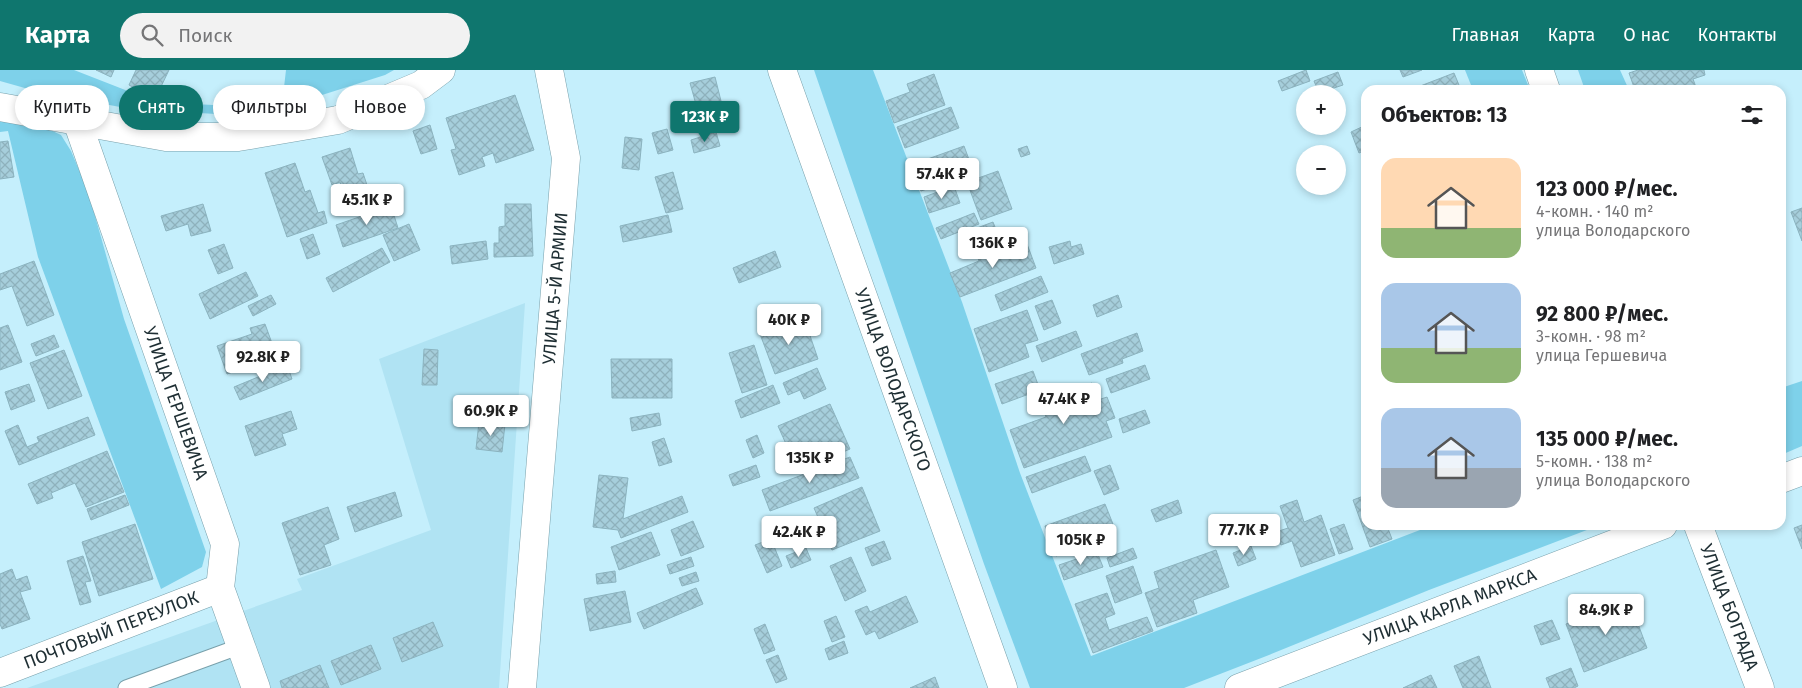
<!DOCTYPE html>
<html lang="ru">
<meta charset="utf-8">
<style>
:root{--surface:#fff;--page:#f2f2f2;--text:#202124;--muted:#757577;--accent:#0f766e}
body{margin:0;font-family:"Fira Sans",sans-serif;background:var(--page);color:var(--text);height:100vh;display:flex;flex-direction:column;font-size:19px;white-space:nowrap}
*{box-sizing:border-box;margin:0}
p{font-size:16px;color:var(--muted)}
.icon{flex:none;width:28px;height:28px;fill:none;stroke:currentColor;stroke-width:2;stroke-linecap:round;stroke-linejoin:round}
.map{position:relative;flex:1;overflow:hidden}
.side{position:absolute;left:1361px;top:15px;width:425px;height:445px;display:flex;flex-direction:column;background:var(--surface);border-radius:15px;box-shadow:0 2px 8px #0003}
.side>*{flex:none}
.hud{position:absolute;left:15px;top:15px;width:475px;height:45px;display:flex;gap:10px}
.controls{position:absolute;left:1296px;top:15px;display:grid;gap:10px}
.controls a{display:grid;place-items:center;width:50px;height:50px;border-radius:50%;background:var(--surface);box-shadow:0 2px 8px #0003;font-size:25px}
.price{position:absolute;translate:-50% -42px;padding:0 11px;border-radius:5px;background:#fff;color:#222;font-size:16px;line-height:32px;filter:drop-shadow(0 1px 2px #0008)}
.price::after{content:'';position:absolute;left:50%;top:30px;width:15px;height:11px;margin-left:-8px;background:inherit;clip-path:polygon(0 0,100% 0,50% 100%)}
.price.selected{background:var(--accent);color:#fff}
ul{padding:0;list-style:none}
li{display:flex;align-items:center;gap:15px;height:125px;padding:0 20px}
li span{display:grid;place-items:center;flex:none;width:140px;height:100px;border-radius:15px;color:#555}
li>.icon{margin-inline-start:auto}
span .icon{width:60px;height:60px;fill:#fffc;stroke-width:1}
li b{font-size:21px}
h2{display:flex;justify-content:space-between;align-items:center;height:60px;padding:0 20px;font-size:21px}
.chip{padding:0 18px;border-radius:22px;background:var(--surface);box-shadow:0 2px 8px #0003;font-size:18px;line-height:45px}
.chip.selected{background:var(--accent);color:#fff}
header{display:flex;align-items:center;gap:30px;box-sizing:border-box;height:70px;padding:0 25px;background:var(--accent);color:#fff}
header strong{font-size:24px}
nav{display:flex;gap:28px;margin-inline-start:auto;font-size:18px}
.search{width:350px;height:45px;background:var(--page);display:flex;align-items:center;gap:12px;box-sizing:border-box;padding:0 18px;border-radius:28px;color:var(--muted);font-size:19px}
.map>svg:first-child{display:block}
.built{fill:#b0e3f3}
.green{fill:#7ed1ea}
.building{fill:url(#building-cross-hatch);stroke:#8bb3bf}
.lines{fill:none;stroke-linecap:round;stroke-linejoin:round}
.service-casing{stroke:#78a0ab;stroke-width:17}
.minor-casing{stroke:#78a0ab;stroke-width:29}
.tertiary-casing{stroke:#78a0ab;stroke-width:29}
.service{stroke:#fff;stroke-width:15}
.minor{stroke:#fff;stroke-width:28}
.tertiary{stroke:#fff;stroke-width:28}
.labels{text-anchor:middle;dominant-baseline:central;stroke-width:5;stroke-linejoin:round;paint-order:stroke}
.street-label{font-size:18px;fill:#1e2e33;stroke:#fff}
</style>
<header>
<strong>Карта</strong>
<div class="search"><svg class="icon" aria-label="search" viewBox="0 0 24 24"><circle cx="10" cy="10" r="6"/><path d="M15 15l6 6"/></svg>Поиск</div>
<nav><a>Главная</a><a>Карта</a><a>О нас</a><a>Контакты</a></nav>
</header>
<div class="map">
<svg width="1802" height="618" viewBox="0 0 1802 618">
<defs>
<pattern id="building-cross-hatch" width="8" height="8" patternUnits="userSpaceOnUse" patternTransform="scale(1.25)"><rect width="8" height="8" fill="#a6cedb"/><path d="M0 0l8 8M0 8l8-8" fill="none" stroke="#8eb1bc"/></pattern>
</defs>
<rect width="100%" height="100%" fill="#c5effc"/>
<path class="built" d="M525,233L499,618H27L302,520L297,509L431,460L379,289Z"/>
<g class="green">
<path d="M0,0H74L156,32L232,36L283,26L286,0H394L385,5L322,25L233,45L131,39L39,22L0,11Z"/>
<path d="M814,0H873L962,232L1020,403L1091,586L1433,455H1600L1429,520L1269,585L1184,618H1030L984,494Z"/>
<path d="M1465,0H1522L1530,20H1473Z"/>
<path d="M1578,0H1620L1629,20H1585Z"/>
<path d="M0,46L44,57L61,65L71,81L88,121L124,249L206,482L202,497L161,519L38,187L8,61L0,62Z"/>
<path d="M1802,311V376L1781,385V318Z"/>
</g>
<g class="building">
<path d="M96,0H114L111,7Z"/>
<path d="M136,0H169L155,29L129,15Z"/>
<path d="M1306,0L1310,11L1282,21L1278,11Z"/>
<path d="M1400,0H1422L1403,7Z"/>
<path d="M1638,0H1704L1705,5L1693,9L1697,20H1635L1629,3Z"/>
<path d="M1338,2L1343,15L1319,23L1314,11Z"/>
<path d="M1454,3L1461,20H1410Z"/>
<path d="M934,4L945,35L894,53L886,31L910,22L907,14Z"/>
<path d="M715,7L721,31L697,38L690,13Z"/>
<path d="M515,25L534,80L496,93L493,83L482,87L485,96L459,105L451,80L456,79L446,48Z"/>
<path d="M951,37L959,58L905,78L897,57Z"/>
<path d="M430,55L437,79L421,84L413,61Z"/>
<path d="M1366,55V80L1359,83L1351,62Z"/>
<path d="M667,59L673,80L658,84L652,63Z"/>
<path d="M716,62L720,76L694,83L691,70Z"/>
<path d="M625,67L642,69L639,100L622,98Z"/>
<path d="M8,71L14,107L0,109V72Z"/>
<path d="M964,76L974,103L921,121L911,95Z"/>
<path d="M1027,76L1030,84L1021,87L1018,79Z"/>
<path d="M350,78L358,104L363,103L369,121L345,129L340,112L332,115L322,87Z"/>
<path d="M295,93L305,122L310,120L318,143L324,141L327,153L287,167L265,103Z"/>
<path d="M998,101L1012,139L981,150L967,112Z"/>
<path d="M673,102L683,139L666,143L655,107Z"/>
<path d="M954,116L960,133L929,143L924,127Z"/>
<path d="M203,134L211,161L191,166L188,154L166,161L161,146Z"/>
<path d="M505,134H531L533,186L494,187V173H499V157L505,156Z"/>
<path d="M391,136L398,158L343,177L336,155Z"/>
<path d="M1802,138V171L1791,142Z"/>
<path d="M974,143L979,154L941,169L936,158Z"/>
<path d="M668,145L672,162L623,172L620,156Z"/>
<path d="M993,152L997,162L965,175L961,164Z"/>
<path d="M409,154L420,180L394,191L383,165Z"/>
<path d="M313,164L320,184L307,189L300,169Z"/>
<path d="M486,171L488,189L452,194L450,176Z"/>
<path d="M1070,171L1071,177L1081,174L1084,184L1054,194L1049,177Z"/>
<path d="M224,174L233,198L218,204L208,180Z"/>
<path d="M1027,174L1036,198L960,227L950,203L979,191L976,183L990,178L993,186Z"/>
<path d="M382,178L390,192L333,222L326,208Z"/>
<path d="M775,181L781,197L739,213L733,198Z"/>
<path d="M34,191L54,245L27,256L12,216L0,220V204Z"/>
<path d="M246,202L258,226L210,249L199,224Z"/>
<path d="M1041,206L1048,222L1001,241L995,225Z"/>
<path d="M271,225L276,234L253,246L248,236Z"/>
<path d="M1118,225L1122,237L1097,247L1093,235Z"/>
<path d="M1052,230L1061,253L1044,260L1035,236Z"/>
<path d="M1027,240L1038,270L1025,274L1029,287L989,302L974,259Z"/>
<path d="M804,248L818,289L775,304L760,264Z"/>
<path d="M265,254L273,276L253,283L257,294L227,304L217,276L252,264L250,258Z"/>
<path d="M8,255L22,292L0,300V258Z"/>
<path d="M1076,261L1082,276L1042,292L1036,276Z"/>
<path d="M1137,263L1143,281L1122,289L1123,293L1089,305L1081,284Z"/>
<path d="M54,265L59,277L36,286L31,274Z"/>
<path d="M754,275L767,315L742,323L729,283Z"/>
<path d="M424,279L438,280L437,315H422Z"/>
<path d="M64,280L82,326L48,339L30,293Z"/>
<path d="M611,289H672V328H612Z"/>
<path d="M287,295L292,309L240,330L234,317Z"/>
<path d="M1145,295L1150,309L1111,323L1106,309Z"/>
<path d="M817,298L826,319L804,329L800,320L788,325L783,313Z"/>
<path d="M1033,301L1040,320L1002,334L995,314Z"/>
<path d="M1092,313L1098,330L1107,327L1115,348L1106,351L1112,367L1024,398L1010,360L1046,347L1038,324L1059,317L1062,324Z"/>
<path d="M29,314L35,331L11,340L5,322Z"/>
<path d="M773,315L780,333L741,348L735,331Z"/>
<path d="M830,334L850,379L798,401L778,356Z"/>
<path d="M1145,340L1150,353L1123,363L1119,349Z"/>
<path d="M291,341L297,359L282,364L286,375L255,386L245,356Z"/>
<path d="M659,343L661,355L632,361L630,348Z"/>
<path d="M88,347L95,365L19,395L5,361L18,355L27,377L39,372L37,367Z"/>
<path d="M479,352L505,354L502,382L476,379Z"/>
<path d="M757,365L764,383L753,388L746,370Z"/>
<path d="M664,368L672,392L659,396L652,372Z"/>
<path d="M107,381L124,422L86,437L75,413L51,423L53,428L37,434L28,414Z"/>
<path d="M1085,386L1091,401L1032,423L1026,407Z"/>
<path d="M850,387L859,408L770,441L762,420Z"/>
<path d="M756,395L760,407L733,416L729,405Z"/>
<path d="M1110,395L1119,419L1104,425L1094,401Z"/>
<path d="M599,405L628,408L623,449L682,426L688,442L621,468L618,460L593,457Z"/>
<path d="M862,417L880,461L832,480L814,438Z"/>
<path d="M395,422L402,446L355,462L347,437Z"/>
<path d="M125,425L129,435L91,450L87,439Z"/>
<path d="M1366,425V455H1390L1387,456L1392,469L1370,477L1353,430Z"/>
<path d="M1178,430L1182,443L1156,452L1151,440Z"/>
<path d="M1297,430L1304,452L1321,445L1335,485L1301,497L1292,471L1281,475L1276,462L1288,458L1280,436Z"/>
<path d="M1105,434L1113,454L1097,460L1100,469L1056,486L1045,456Z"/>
<path d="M328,437L339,469L324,475L331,495L300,505L282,453Z"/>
<path d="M693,451L704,477L681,486L671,460Z"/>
<path d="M135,454L153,509L99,526L82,472Z"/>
<path d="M1344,454L1353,479L1339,484L1330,459Z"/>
<path d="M1802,455V479L1794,458Z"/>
<path d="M651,462L660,485L619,500L611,477Z"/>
<path d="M771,469L782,496L767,503L755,475Z"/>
<path d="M884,471L891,489L872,496L865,478Z"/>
<path d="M1251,476L1256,489L1238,496L1233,483Z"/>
<path d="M806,478L811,490L791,498L786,486Z"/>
<path d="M1133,478L1137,488L1110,497L1107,488Z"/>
<path d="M1216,480L1229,517L1193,530L1197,543L1157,557L1145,523L1159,518L1154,502Z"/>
<path d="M1097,482L1103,497L1064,510L1059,495Z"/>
<path d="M83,486L91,511L85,512L91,532L80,535L67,491Z"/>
<path d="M691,487L694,496L670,504L667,495Z"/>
<path d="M851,487L866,521L845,531L830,496Z"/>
<path d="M1133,496L1142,523L1115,533L1106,506Z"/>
<path d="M12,499L16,510L27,506L31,519L20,522L30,549L2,559L0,554V504Z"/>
<path d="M615,501L616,512L597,514L596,504Z"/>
<path d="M696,502L699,511L682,516L679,508Z"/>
<path d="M696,518L703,534L644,559L637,543Z"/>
<path d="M625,521L631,552L590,561L584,529Z"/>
<path d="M1107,523L1115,544L1105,548L1109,560L1147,547L1153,561L1093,583L1075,534Z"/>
<path d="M906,526L918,552L879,569L875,561L866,565L855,541L867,536L870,542Z"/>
<path d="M1629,530L1647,578L1584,602L1566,554Z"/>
<path d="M836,546L845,567L832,572L824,551Z"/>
<path d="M1552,550L1560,569L1541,575L1534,556Z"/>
<path d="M433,552L443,576L402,592L393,568Z"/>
<path d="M765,554L775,580L764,584L754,559Z"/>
<path d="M844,571L848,583L829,590L825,579Z"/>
<path d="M371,575L381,599L341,615L331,591Z"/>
<path d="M778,585L787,609L776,613L766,590Z"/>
<path d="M1479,586L1491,618H1463L1454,596Z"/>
<path d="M320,595L329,618H282L280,611Z"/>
<path d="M1571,598L1578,616L1574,618H1550L1546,608Z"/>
<path d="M1431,605L1437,618H1403Z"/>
<path d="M935,607L939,618H910Z"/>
</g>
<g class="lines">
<g class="service-casing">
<path id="service" d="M126,618L241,576"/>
</g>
<g class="minor-casing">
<g id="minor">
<path id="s1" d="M782,0L1003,618"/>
<path d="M0,37L166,67H238L338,50L421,15L441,0"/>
<path id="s2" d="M77,51L225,474L220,518L256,618"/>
<path d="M1781,409L1802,401"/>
<path id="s3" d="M0,603L220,518"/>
<path id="s4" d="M522,618L566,88L549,0"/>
<path id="s5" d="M1239,618L1663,455"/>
</g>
</g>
<g class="tertiary-casing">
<g id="tertiary">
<path d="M1539,0L1546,20"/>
<path id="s6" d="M1698,455L1760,618"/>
</g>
</g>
<use href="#service" class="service"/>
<use href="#minor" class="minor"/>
<use href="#tertiary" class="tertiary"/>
</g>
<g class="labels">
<g class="street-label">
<text stroke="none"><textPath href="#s4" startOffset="401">УЛИЦА 5-Й АРМИИ</textPath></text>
<text stroke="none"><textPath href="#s1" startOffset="329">УЛИЦА ВОЛОДАРСКОГО</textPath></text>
<text stroke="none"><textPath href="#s2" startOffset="299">УЛИЦА ГЕРШЕВИЧА</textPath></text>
<text stroke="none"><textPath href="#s5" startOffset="226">УЛИЦА КАРЛА МАРКСА</textPath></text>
<text stroke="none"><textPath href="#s6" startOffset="88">УЛИЦА БОГРАДА</textPath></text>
<text stroke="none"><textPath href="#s3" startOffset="119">ПОЧТОВЫЙ ПЕРЕУЛОК</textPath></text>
</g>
</g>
</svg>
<div class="controls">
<a>+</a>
<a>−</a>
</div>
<b class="price selected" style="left:705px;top:73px">123K ₽</b>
<b class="price" style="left:942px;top:130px">57.4K ₽</b>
<b class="price" style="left:367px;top:156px">45.1K ₽</b>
<b class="price" style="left:993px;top:199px">136K ₽</b>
<b class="price" style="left:789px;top:276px">40K ₽</b>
<b class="price" style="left:263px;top:313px">92.8K ₽</b>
<b class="price" style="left:1064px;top:355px">47.4K ₽</b>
<b class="price" style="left:491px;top:367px">60.9K ₽</b>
<b class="price" style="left:810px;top:414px">135K ₽</b>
<b class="price" style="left:1244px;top:486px">77.7K ₽</b>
<b class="price" style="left:799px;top:488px">42.4K ₽</b>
<b class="price" style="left:1081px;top:496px">105K ₽</b>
<b class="price" style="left:1606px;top:566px">84.9K ₽</b>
<div class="hud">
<a class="chip">Купить</a>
<a class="chip selected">Снять</a>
<a class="chip">Фильтры</a>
<a class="chip">Новое</a>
</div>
<section class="side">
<h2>Объектов: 13<svg class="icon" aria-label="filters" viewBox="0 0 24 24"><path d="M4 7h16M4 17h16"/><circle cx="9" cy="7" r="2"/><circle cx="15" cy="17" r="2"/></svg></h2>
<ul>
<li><span style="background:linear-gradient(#ffd9b3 70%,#8fb573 0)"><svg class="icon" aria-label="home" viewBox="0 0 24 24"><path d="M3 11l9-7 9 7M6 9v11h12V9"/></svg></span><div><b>123 000 ₽/мес.</b><p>4-комн. · 140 m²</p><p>улица Володарского</p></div></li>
<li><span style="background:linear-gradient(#a9c7e8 65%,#8fb573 0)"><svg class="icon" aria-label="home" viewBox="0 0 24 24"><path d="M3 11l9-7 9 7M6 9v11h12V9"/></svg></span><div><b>92 800 ₽/мес.</b><p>3-комн. · 98 m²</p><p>улица Гершевича</p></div></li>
<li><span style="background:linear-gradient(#a9c7e8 60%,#9aa5b1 0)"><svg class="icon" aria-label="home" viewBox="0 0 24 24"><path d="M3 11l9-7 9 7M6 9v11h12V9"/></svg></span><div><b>135 000 ₽/мес.</b><p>5-комн. · 138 m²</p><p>улица Володарского</p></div></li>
</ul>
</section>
</div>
